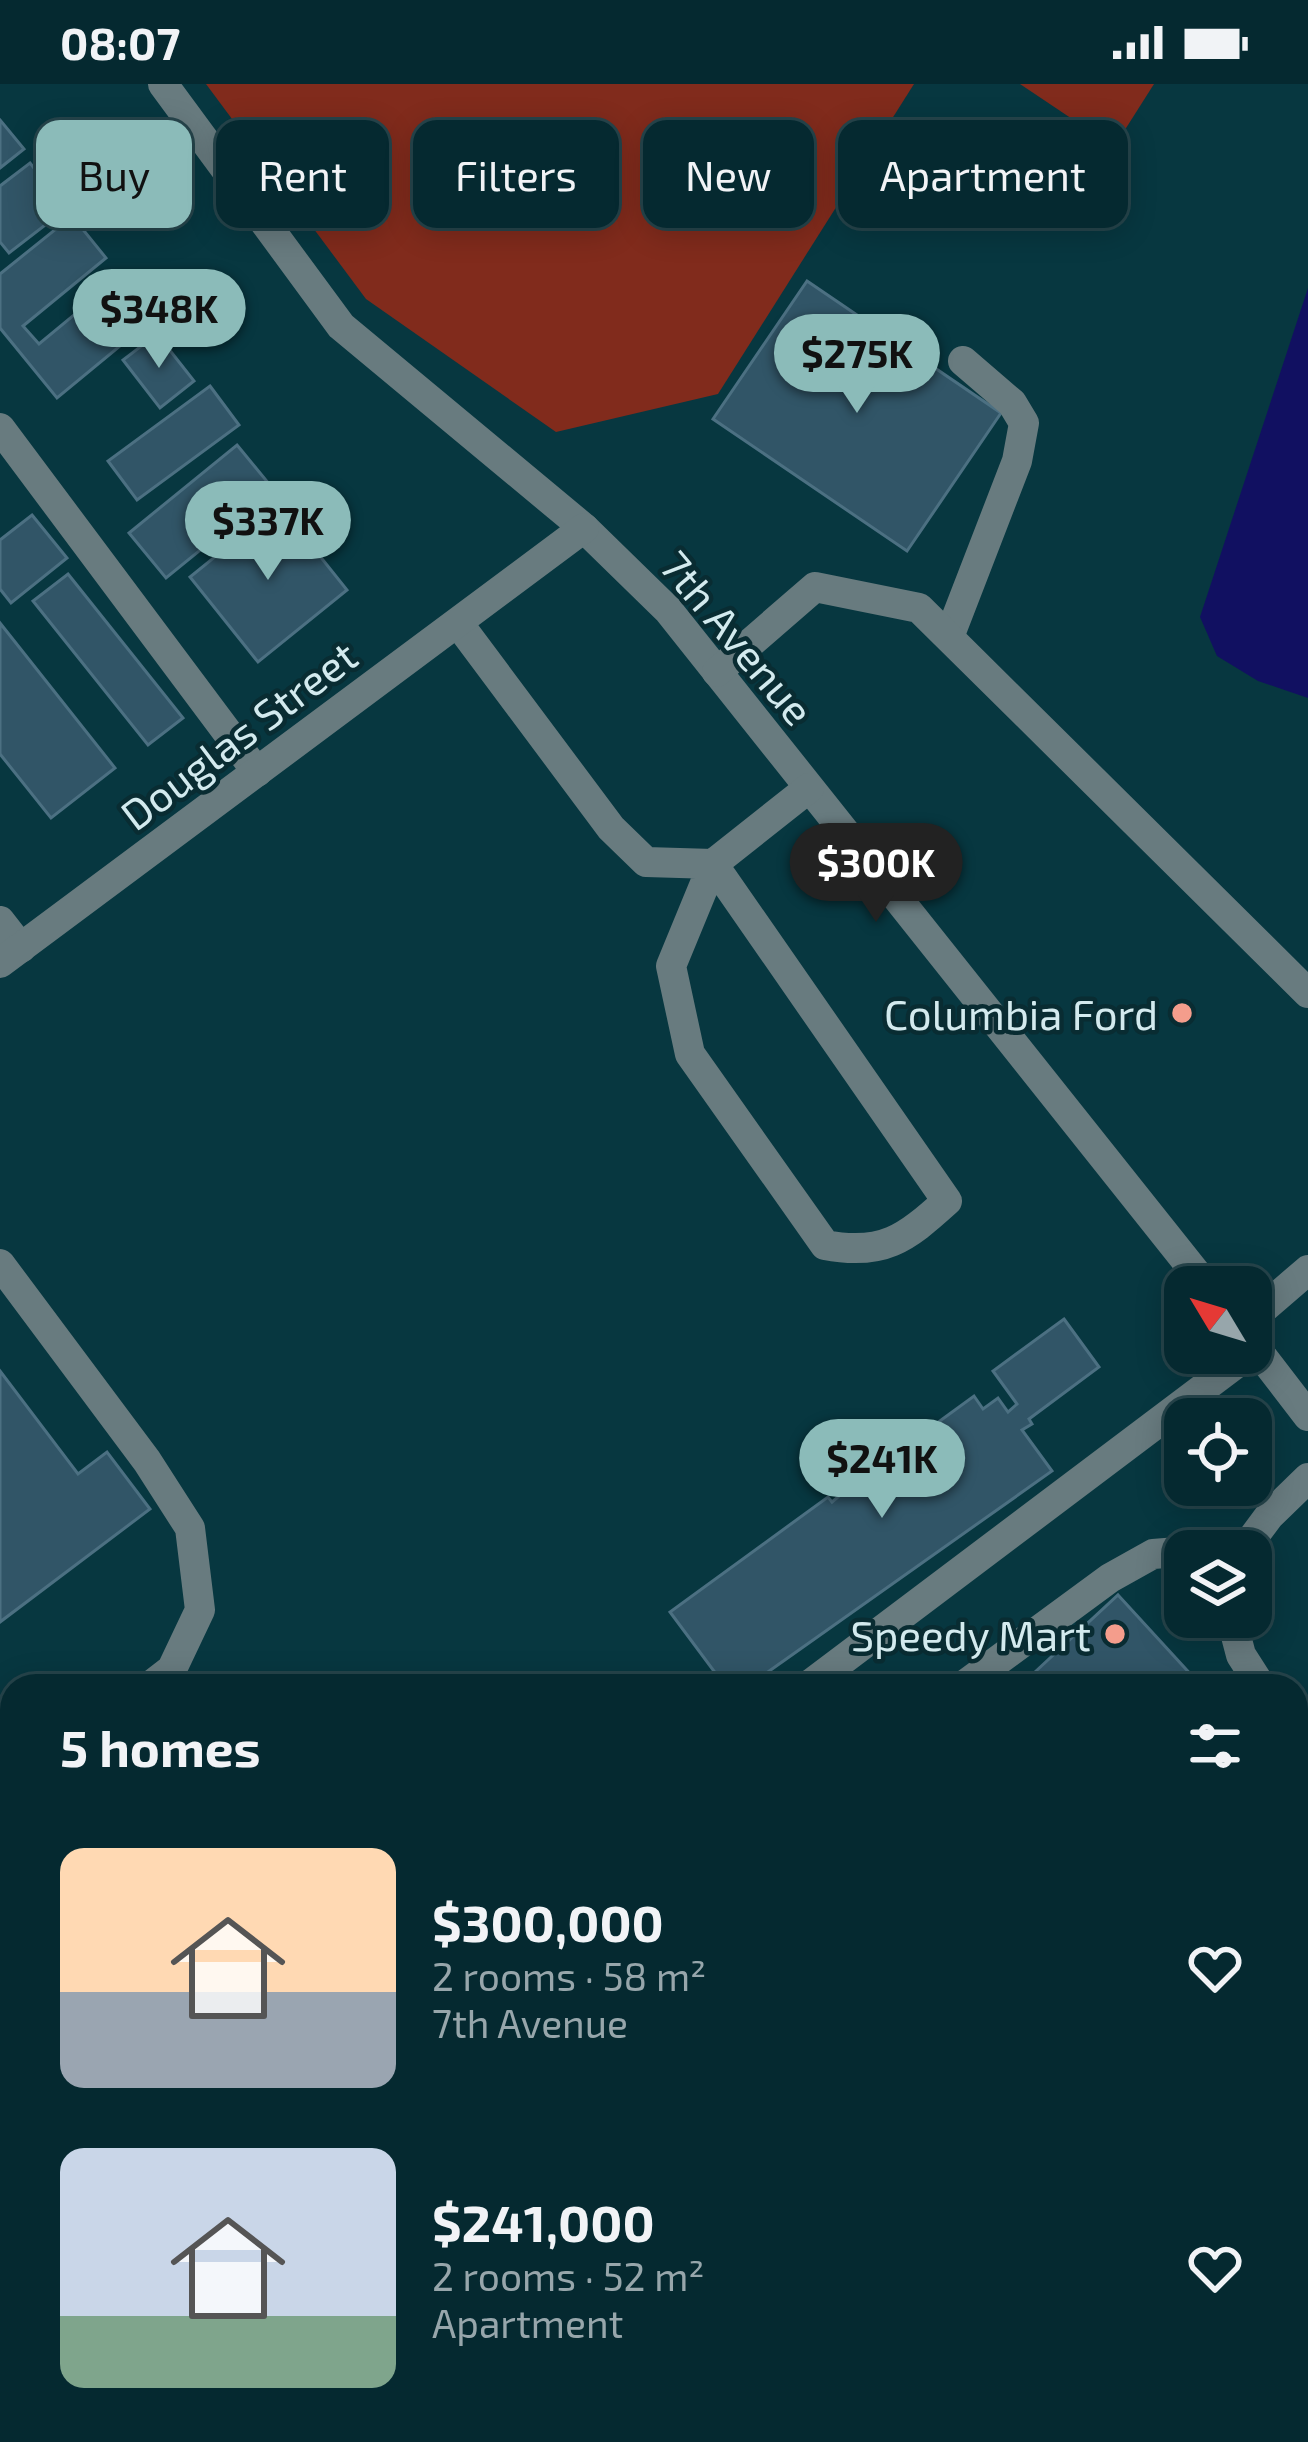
<!DOCTYPE html>
<meta charset="utf-8">
<style>
:root{--surface:#052930;--page:#13353c;--text:#f1f3f6;--muted:#97a6ab;--line:#26454c;--accent:#8bbbb9}
body{margin:0;font-family:"Exo 2",sans-serif;background:var(--page);color:var(--text);height:100vh;display:flex;flex-direction:column;font-size:45px;white-space:nowrap}
*{box-sizing:border-box;margin:0}
p{font-size:39px;color:var(--muted)}
.icon{flex:none;width:66px;height:66px;fill:none;stroke:currentColor;stroke-width:2;stroke-linecap:round;stroke-linejoin:round}
.map{position:relative;flex:1;overflow:hidden}
.panel{position:absolute;left:0px;top:1590px;width:1308px;height:768px;display:flex;flex-direction:column;background:var(--surface);border-radius:36px 36px 0 0;box-shadow:0 6px 30px #0003,0 0 0 3px var(--line)}
.panel>*{flex:none}
.top-card{position:absolute;left:36px;top:36px;width:1236px;height:108px;display:flex;gap:24px}
.needle{width:78px;rotate:308deg}
.fabs{position:absolute;left:1164px;top:1182px;display:grid;gap:24px}
.fabs a{display:grid;place-items:center;width:108px;height:108px;border-radius:24px;background:var(--surface);box-shadow:0 6px 30px #0003,0 0 0 3px var(--line);font-size:60px}
.price{position:absolute;translate:-50% -102px;padding:0 27px;border-radius:42px;background:var(--accent);color:#111;font-size:39px;line-height:78px;filter:drop-shadow(0 3px 6px #0008)}
.price::after{content:'';position:absolute;left:50%;top:72px;width:36px;height:27px;margin-left:-18px;background:inherit;clip-path:polygon(0 0,100% 0,50% 100%)}
.price.selected{background:#222;color:#fff}
ul{padding:0;list-style:none}
li{display:flex;align-items:center;gap:36px;height:300px;padding:0 60px}
li span{display:grid;place-items:center;flex:none;width:336px;height:240px;border-radius:24px;color:#555}
li>.icon{margin-inline-start:auto}
span .icon{width:144px;height:144px;fill:#fffc;stroke-width:1}
li b{font-size:51px}
h2{display:flex;justify-content:space-between;align-items:center;height:144px;padding:0 60px;font-size:51px}
.chip{padding:0 42px;border-radius:24px;background:var(--surface);box-shadow:0 6px 30px #0003,0 0 0 3px var(--line);font-size:42px;line-height:108px}
.chip.selected{background:var(--accent);color:#111}
.status{display:flex;justify-content:space-between;align-items:center;height:84px;padding:0 60px;background:var(--surface);direction:ltr}
.status svg{height:33px;fill:currentColor}
.map>svg:first-child{display:block}
.green{fill:#812b1c}
.water{fill:#111061}
.building{fill:#315567;stroke:#4c7082;stroke-width:3}
.lines{fill:none;stroke-linecap:round;stroke-linejoin:round}
.minor{stroke:#687b7f;stroke-width:30}
.major{stroke:#9ec5cd;stroke-width:30}
.highway{stroke:#b3e2ec;stroke-width:36}
.poi-dot{fill:#f49d8c;stroke:#092c32;stroke-width:4.5}
.labels{text-anchor:middle;dominant-baseline:central;stroke-width:9;stroke-linejoin:round;paint-order:stroke}
.street-label{font-size:42px;fill:#d3eaee;stroke:#092c32}
.poi-label{font-size:42px;fill:#d3eaee;stroke:#092c32;text-anchor:end}
</style>
<div class="status"><b>08:07</b><svg viewBox="0 0 49 12"><path d="M0 12V9h3v3zM5 12V6h3v6zM10 12V3h3v9zM15 12V0h3v12zM26 1h20v11H26zM47 4h2v5h-2z"/></svg></div>
<div class="map">
<svg width="1308" height="2358" viewBox="0 0 1308 2358">
<rect width="100%" height="100%" fill="#073740"/>
<g class="green">
<path d="M206,0H914L718,310L556,348L366,215Z"/>
<path d="M1020,0H1154L1114,63Z"/>
</g>
<path class="water" d="M1308,204V614L1258,597L1217,572L1200,533Z"/>
<g class="building">
<path d="M0,36L24,65L0,84Z"/>
<path d="M30,79L66,125L9,169L0,158V102Z"/>
<path d="M72,132L106,174L23,242L39,260L115,197L149,238L57,314L0,244V190Z"/>
<path d="M807,197L1001,329L907,467L713,335Z"/>
<path d="M157,250L194,297L160,324L123,276Z"/>
<path d="M210,302L239,341L137,416L108,377Z"/>
<path d="M237,361L274,406L166,494L129,449Z"/>
<path d="M279,421L347,506L258,578L190,493Z"/>
<path d="M32,431L67,474L11,519L0,505V456Z"/>
<path d="M68,490L183,634L148,661L33,517Z"/>
<path d="M0,539L115,684L51,734L0,670Z"/>
<path d="M1064,1235L1099,1283L1029,1335L1032,1340L1022,1346L1052,1387L748,1602H725L670,1528L828,1413L832,1418L919,1345L922,1350L974,1312L983,1325L998,1314L1008,1328L1017,1320L993,1287Z"/>
<path d="M0,1287L78,1390L107,1368L150,1425L0,1538Z"/>
<path d="M1118,1511L1194,1594L1185,1602H1048L1035,1588Z"/>
<path d="M1308,2220V2265L1296,2272V2227Z"/>
<path d="M12,2288V2346H153L162,2358H0V2297Z"/>
<path d="M238,2346H341L325,2358H247Z"/>
<path d="M1135,2346H1195L1179,2358H1119Z"/>
</g>
<g class="lines">
<g class="minor">
<path d="M163,0L341,242L584,444L668,526L1207,1203"/>
<path d="M0,344L257,688"/>
<path d="M458,539L611,744L646,778L713,780L947,1117C905,1155 883,1172 825,1161L690,970L671,882L713,780L809,704"/>
<path d="M949,553L1017,377L1024,339L1012,319L963,277"/>
<path d="M717,588L815,503L919,524L1308,909"/>
<path d="M0,837L21,864"/>
<path d="M0,879L584,444"/>
<path d="M0,1180L147,1377L190,1444L200,1526L172,1585L150,1602"/>
<path d="M1251,1235L1308,1186"/>
<path d="M1251,1258L1308,1332"/>
<path d="M1243,1467L1269,1432L1308,1394"/>
<path d="M1231,1533L1241,1571L1261,1602"/>
<path d="M808,1602L1250,1269"/>
<path d="M963,1602L1110,1494L1153,1470L1190,1467"/>
<path d="M0,1634L12,1641"/>
<path d="M1296,1656L1308,1675"/>
<path d="M1296,1748L1308,1739"/>
<path d="M1296,2310L1308,2301"/>
<path d="M1232,2358L1248,2346"/>
</g>
<g class="major">
<path d="M1296,1957L1308,1948"/>
<path d="M1296,2044L1308,2036"/>
<path d="M758,2358L774,2346"/>
<path d="M865,2358L882,2346"/>
</g>
<path class="highway" d="M1296,2097L1308,2090"/>
</g>
<g class="poi-dot">
<circle cx="1182" cy="929" r="12"/>
<circle cx="1115" cy="1550" r="12"/>
</g>
<g class="labels">
<g class="street-label">
<text transform="translate(738 553) rotate(50)">7th Avenue</text>
<text transform="translate(238 650) rotate(-37)">Douglas Street</text>
</g>
<g class="poi-label">
<text x="1158" y="929">Columbia Ford</text>
<text x="1091" y="1550">Speedy Mart</text>
</g>
</g>
</svg>
<div class="fabs">
<a><svg class="needle" viewBox="-14 -14 28 28"><path d="M0-13l5 13h-10z" fill="#e53935"/><path d="M0 13l5-13h-10z" fill="#97a6ab"/></svg></a>
<a><svg class="icon" aria-label="locate" viewBox="0 0 24 24"><circle cx="12" cy="12" r="6"/><path d="M12 2v4M12 18v4M2 12h4M18 12h4"/></svg></a>
<a><svg class="icon" aria-label="layers" viewBox="0 0 24 24"><path d="M12 4l9 5-9 5-9-5zM3 14l9 5 9-5"/></svg></a>
</div>
<b class="price" style="left:159px;top:287px">$348K</b>
<b class="price" style="left:857px;top:332px">$275K</b>
<b class="price" style="left:268px;top:499px">$337K</b>
<b class="price selected" style="left:876px;top:841px">$300K</b>
<b class="price" style="left:882px;top:1437px">$241K</b>
<div class="top-card">
<a class="chip selected">Buy</a>
<a class="chip">Rent</a>
<a class="chip">Filters</a>
<a class="chip">New</a>
<a class="chip">Apartment</a>
</div>
<section class="panel">
<h2>5 homes<svg class="icon" aria-label="filters" viewBox="0 0 24 24"><path d="M4 7h16M4 17h16"/><circle cx="9" cy="7" r="2"/><circle cx="15" cy="17" r="2"/></svg></h2>
<ul>
<li><span style="background:linear-gradient(#ffd9b3 60%,#9aa5b1 0)"><svg class="icon" aria-label="home" viewBox="0 0 24 24"><path d="M3 11l9-7 9 7M6 9v11h12V9"/></svg></span><div><b>$300,000</b><p>2 rooms · 58 m²</p><p>7th Avenue</p></div><svg class="icon" aria-label="heart" viewBox="0 0 24 24"><path d="M12 20l-8-8c-3-5 5-10 8-4 3-6 11-1 8 4z"/></svg></li>
<li><span style="background:linear-gradient(#c9d6e8 70%,#7fa58c 0)"><svg class="icon" aria-label="home" viewBox="0 0 24 24"><path d="M3 11l9-7 9 7M6 9v11h12V9"/></svg></span><div><b>$241,000</b><p>2 rooms · 52 m²</p><p>Apartment</p></div><svg class="icon" aria-label="heart" viewBox="0 0 24 24"><path d="M12 20l-8-8c-3-5 5-10 8-4 3-6 11-1 8 4z"/></svg></li>
</ul>
</section>
</div>
